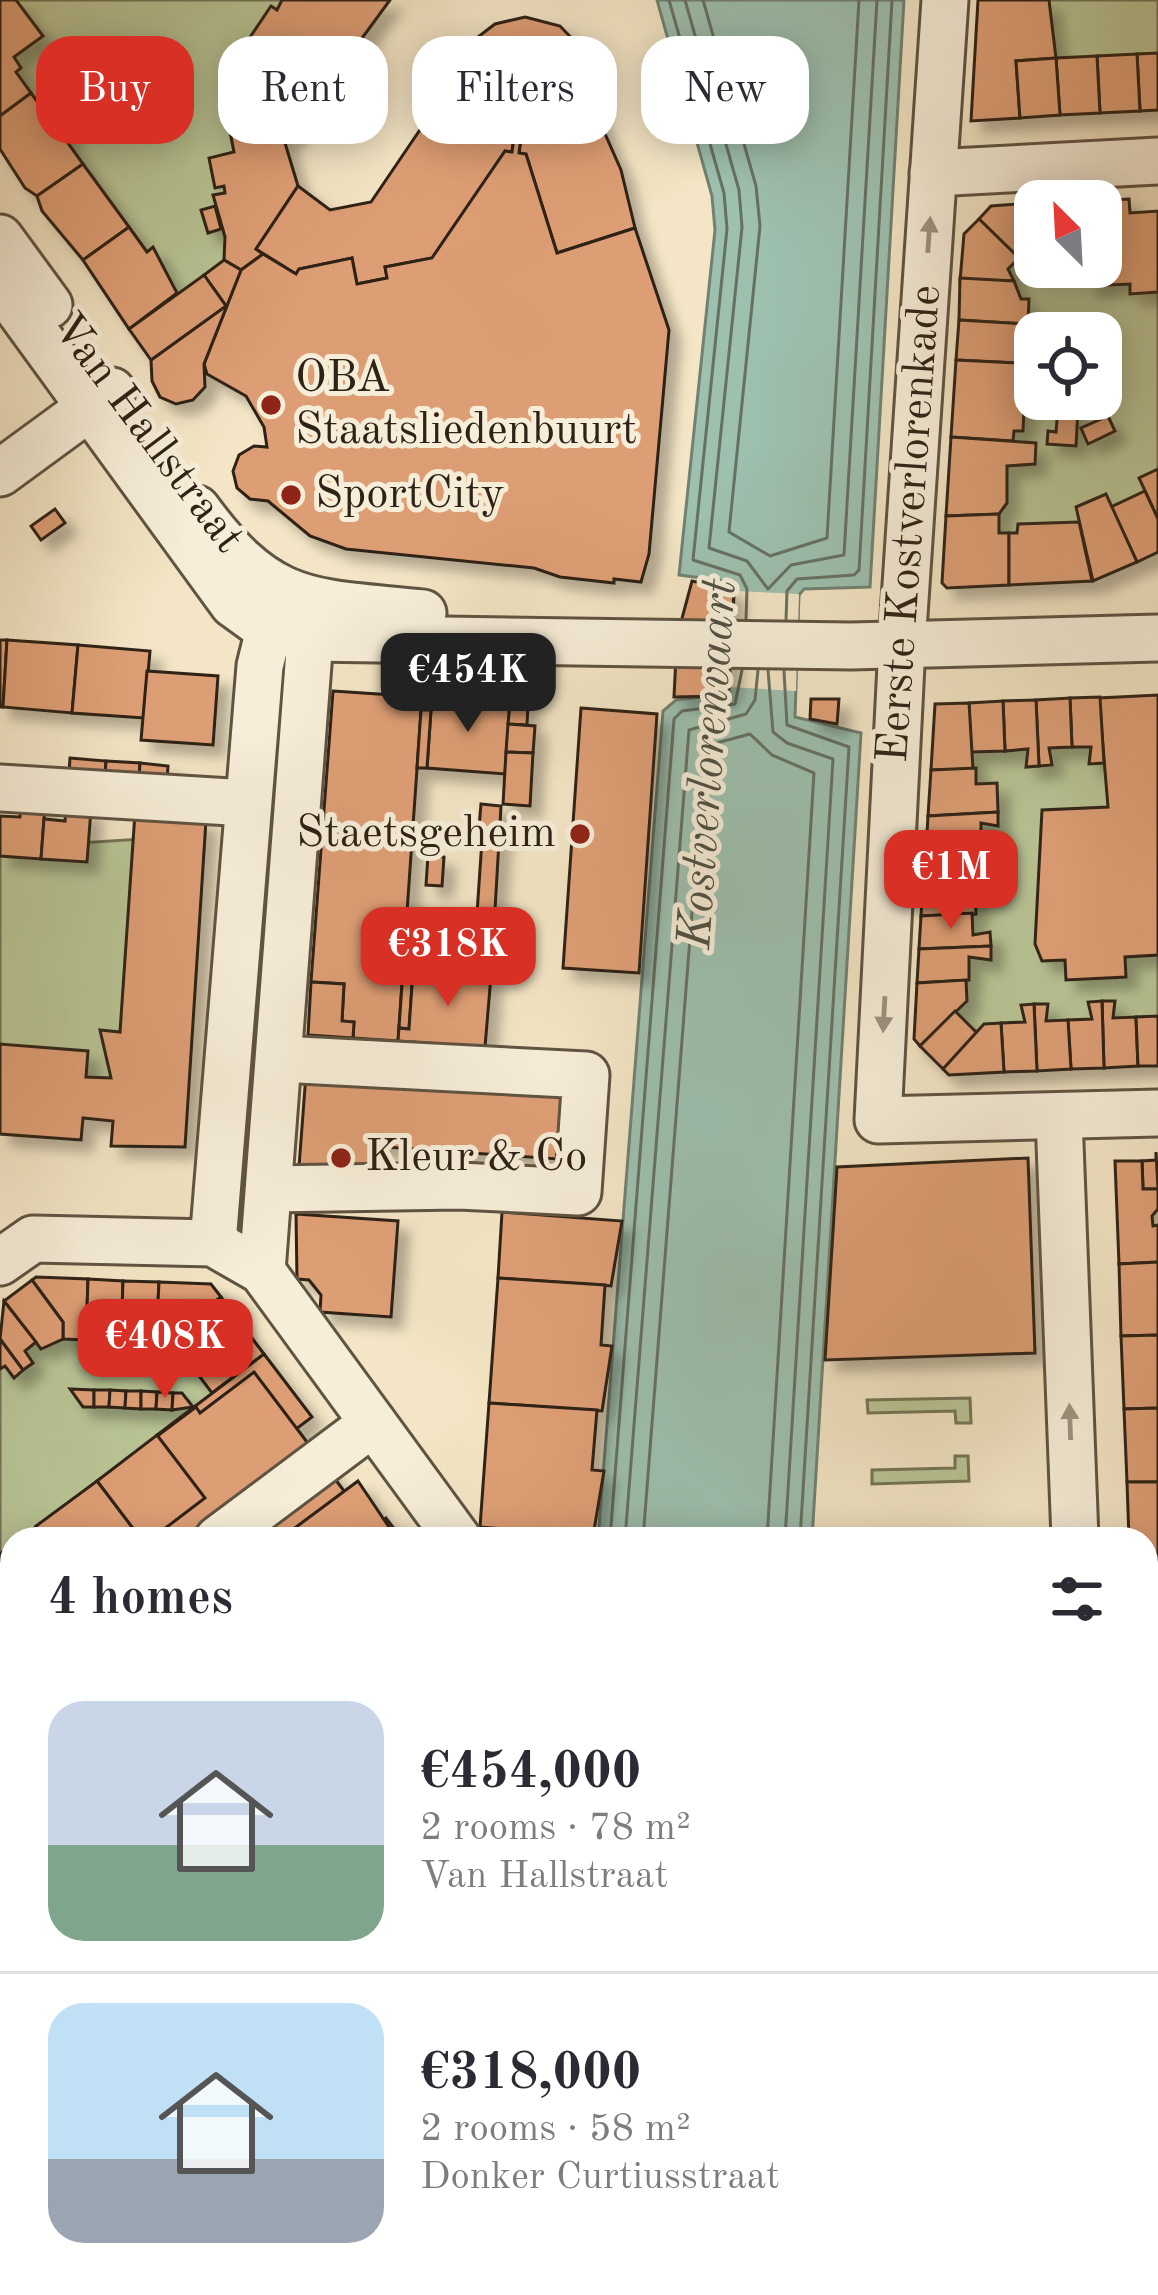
<!DOCTYPE html>
<meta charset="utf-8">
<style>
:root{--surface:#fff;--page:#f2f2f3;--text:#2b2b33;--muted:#7c7c81;--line:#e1e1e2;--accent:#d93025}
body{margin:0;font-family:"Old Standard TT",serif;background:var(--page);color:var(--text);height:100vh;display:flex;flex-direction:column;font-size:45px;white-space:nowrap}
*{box-sizing:border-box;margin:0}
p{font-size:39px;color:var(--muted)}
.icon{flex:none;width:66px;height:66px;fill:none;stroke:currentColor;stroke-width:2;stroke-linecap:round;stroke-linejoin:round}
.map{position:relative;flex:1;overflow:hidden}
.panel{position:absolute;left:0px;top:1527px;width:1158px;height:768px;display:flex;flex-direction:column;background:var(--surface);border-radius:36px 36px 0 0;box-shadow:0 6px 30px #0003}
.panel>*{flex:none}
.hud{position:absolute;left:36px;top:36px;width:1086px;height:108px;display:flex;gap:24px}
.needle{width:78px;rotate:336deg}
.tools{position:absolute;left:1014px;top:180px;display:grid;gap:24px}
.tools a{display:grid;place-items:center;width:108px;height:108px;border-radius:24px;background:var(--surface);box-shadow:0 6px 30px #0003;font-size:60px}
.price{position:absolute;translate:-50% -102px;padding:0 27px;border-radius:24px;background:var(--accent);color:#fff;font-size:39px;line-height:78px;filter:drop-shadow(0 3px 6px #0008)}
.price::after{content:'';position:absolute;left:50%;top:72px;width:36px;height:27px;margin-left:-18px;background:inherit;clip-path:polygon(0 0,100% 0,50% 100%)}
.price.selected{background:#222;color:#fff}
ul{padding:0;list-style:none}
li{display:flex;align-items:center;gap:36px;height:300px;padding:0 48px}
li+li{border-top:3px solid var(--line)}
li span{display:grid;place-items:center;flex:none;width:336px;height:240px;border-radius:36px;color:#555}
li>.icon{margin-inline-start:auto}
span .icon{width:144px;height:144px;fill:#fffc;stroke-width:1}
li b{font-size:51px}
h2{display:flex;justify-content:space-between;align-items:center;height:144px;padding:0 48px;font-size:51px}
.chip{padding:0 42px;border-radius:36px;background:var(--surface);box-shadow:0 6px 30px #0003;font-size:42px;line-height:108px}
.chip.selected{background:var(--accent);color:#fff}
.map>svg:first-child{display:block}
.green{fill:#b9c596;stroke:#747456;stroke-width:3;fill-rule:evenodd}
.water{fill:#9dc0af;stroke:#718172;stroke-width:3}
.pier{fill:#f3e5c5}
.lines{fill:none;stroke-linecap:round;stroke-linejoin:round}
.shore{stroke:#667162;stroke-width:3}
.building{fill:#de9e75;stroke:#2e2216;stroke-width:3;filter:url(#shadow)}
.minor-casing{stroke:#5f5342;stroke-width:51}
.minor{stroke:#f7eed9;stroke-width:45}
.oneway{fill:#9d9281}
.poi-dot{fill:#8f2418;stroke:#f7eed9;stroke-width:4.5}
.labels{text-anchor:middle;dominant-baseline:central;stroke-width:10;stroke-linejoin:round;paint-order:stroke}
.poi-label{font-size:45px;fill:#2e2216;stroke:#f7eed9;text-anchor:start}
.street-label{font-size:45px;fill:#2e2216;stroke:#f7eed9}
.water-label{font-size:48px;font-style:italic;fill:#4f5144;stroke:#f7eed9}
</style>
<div class="map">
<svg width="1158" height="2295" viewBox="0 0 1158 2295">
<defs>
<filter id="shadow"><feDropShadow dx="11" dy="11" stdDeviation="6" flood-color="#0004"/></filter>
</defs>
<rect width="100%" height="100%" fill="#f3e5c5"/>
<filter id="stains"><feTurbulence type="fractalNoise" baseFrequency=".00167" numOctaves="4"/><feColorMatrix values="0 0 0 0 .2 0 0 0 0 .09 0 0 0 0 .02 0 0 0 .5 -.17"/></filter>
<radialGradient id="worn" r=".72"><stop offset=".6" stop-color="#630" stop-opacity="0"/><stop offset="1" stop-color="#630" stop-opacity=".3"/></radialGradient>
<g class="green">
<path d="M0,0H315L267,78L293,219L171,326L0,101Z"/>
<path d="M1006,0H1158V57L1002,67Z"/>
<path d="M1158,225V505L1071,545L969,537L1006,233L1035,232V267H1101ZM1035,333H1101V399H1035Z"/>
<path d="M1158,721V1023L954,1032L959,735Z"/>
<path d="M157,838L123,1086L0,1070V848Z"/>
<path d="M37,1319L173,1321L223,1394L34,1539H12V1556L0,1565V1348Z"/>
<path d="M970,1398L971,1423H956L955,1411L868,1413L867,1400Z"/>
<path d="M955,1456H968L969,1481L872,1484V1470L955,1468Z"/>
</g>
<g class="water">
<path d="M657,0H904L870,587L804,589L799,595L795,717L861,733L812,1539H598L663,711L676,700L729,694L736,591L731,582L679,575L715,230L712,196Z"/>
<path d="M547,2283H769L768,2295H546Z"/>
</g>
<path class="pier" d="M736,591L799,594L796,691L729,687Z"/>
<g class="lines">
<g class="shore">
<path d="M669,0L724,193L727,229L693,560L740,575L747,589L746,619"/>
<path d="M685,0L739,190L742,227L709,548L747,561L768,589L791,565L844,555L877,0"/>
<path d="M703,0L756,186L760,226L729,532L770,556L827,538L859,0"/>
<path d="M786,620L787,591L797,579L854,575L859,570L892,0"/>
<path d="M768,670L773,732L787,743L833,759L785,1539"/>
<path d="M784,671L787,725L849,747L800,1539"/>
<path d="M610,1539L674,719L682,711L735,704L742,670"/>
<path d="M625,1539L689,730L746,714L755,700L758,670"/>
<path d="M643,1539L705,746L750,734L772,755L814,773L767,1539"/>
</g>
</g>
<g class="building">
<path d="M0,0H16L43,36L14,57L21,68L16,72L31,93L0,116Z"/>
<path d="M390,0L285,143L298,186L256,249L263,254L241,270L224,260L225,237L213,195L225,193L224,186L215,188L209,158L234,152L220,82L271,6L277,10L282,0Z"/>
<path d="M978,0H1049L1056,58L1016,61L1020,118L971,121Z"/>
<path d="M525,17L560,26L585,52L593,76L591,102L621,170L635,228L557,253L526,154L519,153L522,130L515,129L512,152L505,151L432,258L385,267L387,278L357,284L352,258L299,269L296,274L256,249L298,186L330,210L371,202L453,81L446,76L474,40L495,24Z"/>
<path d="M1158,53V110L1140,111L1137,54Z"/>
<path d="M1137,54L1140,111L1100,113L1097,56Z"/>
<path d="M1097,56L1100,113L1060,115L1056,58Z"/>
<path d="M1056,58L1060,115L1020,118L1016,61Z"/>
<path d="M102,60L120,81L109,89L92,68Z"/>
<path d="M31,93L49,118L55,114L62,124L70,134L65,139L83,164L37,196L25,188L0,149V116Z"/>
<path d="M515,129L522,130L519,153L526,154L557,253L635,228L669,330L649,554L641,582L614,579V583L560,577L534,568L346,549L310,536L268,501L250,499L237,488L233,471L239,455L254,446L267,447L264,427L246,396L207,374L204,364L241,270L263,254L296,274L299,269L352,258L357,284L387,278L385,267L432,258L505,151L512,152Z"/>
<path d="M83,164L129,227L83,260L42,211L37,196Z"/>
<path d="M1129,199L1130,213L1158,211V292L1130,294V284L1087,286L1086,267H1101V201H1089Z"/>
<path d="M1018,204L1035,206V256L1026,251L1019,258L979,219L991,206Z"/>
<path d="M215,206L221,229L208,233L201,210Z"/>
<path d="M979,219L1019,258L1008,269L1014,281H960L964,234Z"/>
<path d="M129,227L147,252L153,247L177,293L129,329L83,260Z"/>
<path d="M224,260L241,270L204,364L205,387L193,400L176,404L160,397L152,381L151,360L226,306L204,275Z"/>
<path d="M204,275L226,306L151,360L129,329Z"/>
<path d="M960,278L1014,281L1021,299H1029L1028,324L959,320Z"/>
<path d="M959,320L1028,324L1026,351L1018,350L1017,363L956,360Z"/>
<path d="M956,360L1017,363L1016,379L1025,381L1023,431H1014L1013,441L951,437Z"/>
<path d="M1058,408L1078,409L1076,446L1047,444L1048,431L1056,432Z"/>
<path d="M1108,416L1115,431L1088,444L1081,428Z"/>
<path d="M951,437L1036,443L1035,464L1007,466V503L999,514L946,516Z"/>
<path d="M1158,469V519L1139,478Z"/>
<path d="M1145,491L1158,519V552L1137,562L1111,507Z"/>
<path d="M1106,494L1137,562L1093,581L1076,507Z"/>
<path d="M55,509L65,523L41,540L31,526Z"/>
<path d="M999,514V533H1009V585L947,588L942,583L946,516Z"/>
<path d="M1079,522L1092,581L1009,585V533H1017L1018,524Z"/>
<path d="M692,581L734,590L729,688L723,696L674,697L677,637Z"/>
<path d="M0,640H7L3,707H0Z"/>
<path d="M7,640L78,645L72,713L3,707Z"/>
<path d="M78,645L150,651L144,718L72,713Z"/>
<path d="M147,671L218,676L213,745L141,740Z"/>
<path d="M333,691L422,697L398,1041L353,1038L354,1022L342,1021L344,984L311,982Z"/>
<path d="M1158,695V955L1125,957L1126,977L1066,980L1065,960L1042,961L1035,944L1042,810L1108,807L1099,698Z"/>
<path d="M422,697L510,703L505,774L427,768L431,710H421Z"/>
<path d="M1100,697L1104,763L1089,764L1091,747H1072L1070,698Z"/>
<path d="M1070,698L1072,747L1049,748L1052,765L1039,766L1036,700Z"/>
<path d="M811,699H839L837,724L810,719Z"/>
<path d="M1036,700L1039,766L1026,767L1028,749L1005,751L1003,701Z"/>
<path d="M1003,701L1005,751L971,752L969,703Z"/>
<path d="M510,703L528,704L527,725L508,724Z"/>
<path d="M969,703L973,769L931,770L935,704Z"/>
<path d="M581,708L657,714L639,973L563,968Z"/>
<path d="M421,710H431L427,768H417Z"/>
<path d="M508,724L535,726L533,753L506,752Z"/>
<path d="M506,752L533,753L530,806L503,804Z"/>
<path d="M70,758L106,761L105,776L69,773Z"/>
<path d="M106,761L140,763L139,778L105,776Z"/>
<path d="M140,763L168,766L167,780L139,778Z"/>
<path d="M976,768V784L997,783L998,812L928,816L931,770Z"/>
<path d="M21,804L45,806L41,859L0,856V816L20,817Z"/>
<path d="M481,804L501,806L499,841L478,840Z"/>
<path d="M66,808L91,809L87,862L41,859L44,819L65,821Z"/>
<path d="M998,812V826L981,823V847L926,849L928,816Z"/>
<path d="M135,813L206,820L185,1147L111,1146L113,1121L83,1118L81,1140L0,1134V1044L88,1051L86,1077L111,1078L100,1030L120,1032Z"/>
<path d="M482,840L499,841L493,944L475,943Z"/>
<path d="M978,846V868L996,865V879L923,883L926,849Z"/>
<path d="M428,855L444,857L442,886L426,885Z"/>
<path d="M996,879V893L975,890L976,914L921,916L923,883Z"/>
<path d="M972,913L973,935L990,932L991,946L919,949L921,916Z"/>
<path d="M991,946V960L969,957V980L917,983L919,949Z"/>
<path d="M403,970L413,971L409,1029L399,1028Z"/>
<path d="M413,971L491,976L485,1047L398,1041L399,1028L409,1029Z"/>
<path d="M966,980L967,1001L920,1046L914,1039L917,983Z"/>
<path d="M311,982L344,984L342,1021L354,1022L353,1038L308,1035Z"/>
<path d="M1102,1001H1115L1113,1018L1136,1017L1138,1066L1104,1068Z"/>
<path d="M1102,1001L1104,1068L1071,1069L1068,1020L1092,1019L1088,1002Z"/>
<path d="M1034,1004H1048L1046,1021L1068,1020L1071,1069L1037,1071Z"/>
<path d="M1034,1004L1037,1071L1004,1072L1001,1023L1025,1022L1021,1005Z"/>
<path d="M955,1011L978,1034L943,1069L920,1046Z"/>
<path d="M1158,1016V1066H1138L1136,1017Z"/>
<path d="M1001,1023L1004,1072L949,1075L943,1069L984,1024Z"/>
<path d="M306,1074L563,1093L558,1159L372,1146L370,1172L299,1167Z"/>
<path d="M1156,1152L1158,1189H1143L1142,1161L1156,1160Z"/>
<path d="M1028,1158L1035,1353L825,1360L837,1167Z"/>
<path d="M1115,1161H1142L1143,1189H1158V1209L1152,1216L1153,1226L1158,1225V1262L1119,1264Z"/>
<path d="M502,1212L622,1221L611,1286L498,1278Z"/>
<path d="M296,1214L398,1221L391,1317L320,1312L321,1295L309,1280L297,1279Z"/>
<path d="M1158,1262V1335L1121,1336L1119,1264Z"/>
<path d="M36,1277L88,1279L86,1340L63,1339V1322L32,1280Z"/>
<path d="M498,1278L605,1285L601,1345L612,1346L602,1411L489,1403Z"/>
<path d="M88,1279L123,1281L121,1342L86,1340Z"/>
<path d="M32,1280L63,1322V1339L41,1349L4,1301Z"/>
<path d="M123,1281L159,1282L156,1343L121,1342Z"/>
<path d="M159,1282L211,1284L221,1297L174,1332V1344L156,1343Z"/>
<path d="M221,1297L242,1325L190,1364L174,1344V1332Z"/>
<path d="M4,1301L36,1342L25,1351L33,1363L23,1370L0,1339Z"/>
<path d="M242,1325L264,1354L212,1393L190,1364Z"/>
<path d="M1158,1335V1408L1124,1409L1121,1336Z"/>
<path d="M0,1339L23,1370L14,1378L5,1366L0,1369Z"/>
<path d="M264,1354L312,1417L205,1498L157,1435Z"/>
<path d="M254,1372L372,1528L386,1518L402,1539H20L196,1407L200,1413Z"/>
<path d="M70,1389L94,1390V1407H83Z"/>
<path d="M94,1390H110L109,1407H94Z"/>
<path d="M110,1390L126,1391L125,1408L109,1407Z"/>
<path d="M126,1391H141V1409L125,1408Z"/>
<path d="M141,1391L157,1392L156,1409H141Z"/>
<path d="M157,1392L173,1393L172,1410L156,1409Z"/>
<path d="M173,1393H182L193,1407L172,1410Z"/>
<path d="M489,1403L597,1410L592,1470L604,1471L593,1536L480,1527Z"/>
<path d="M1158,1408V1482H1127L1124,1409Z"/>
<path d="M157,1435L205,1498L151,1539H141L97,1481Z"/>
<path d="M97,1481L141,1539H46L36,1526Z"/>
<path d="M358,1481L397,1539H280Z"/>
<path d="M1127,1482H1158V1555H1146V1539H1129Z"/>
<path d="M1041,1530L1042,1539H814V1538Z"/>
<path d="M12,1545V1645L0,1654V1554Z"/>
<path d="M12,1545V1783L0,1792V1554Z"/>
<rect x="1146" y="1555" width="12" height="35"/>
<rect x="1146" y="1590" width="12" height="35"/>
<rect x="1146" y="1625" width="12" height="35"/>
<rect x="1146" y="1660" width="12" height="35"/>
<path d="M1146,1695H1158V1729L1146,1730Z"/>
<path d="M1158,1729V1765H1146V1730Z"/>
<rect x="1146" y="1765" width="12" height="35"/>
<rect x="1146" y="1800" width="12" height="35"/>
<path d="M1146,1835H1158V1869L1146,1870Z"/>
<path d="M1158,1869V1904L1146,1905V1870Z"/>
<path d="M1158,1904V1938L1146,1939V1905Z"/>
<path d="M0,1930L12,1931V2025L0,2008Z"/>
<path d="M1158,1938V1973L1146,1974V1939Z"/>
<path d="M1158,1973V2009H1147L1146,1974Z"/>
<path d="M1147,2009H1158V2043L1148,2044Z"/>
<path d="M1158,2043V2078H1150L1148,2044Z"/>
<path d="M1150,2078H1158V2116H1151Z"/>
<path d="M1151,2116H1158V2172H1153Z"/>
<path d="M0,2254L12,2271V2282L0,2291Z"/>
<path d="M205,2283H293L351,2289L350,2295H214Z"/>
<path d="M346,2283H379L377,2295H357V2284Z"/>
<path d="M379,2283H467L466,2295H377Z"/>
<path d="M769,2283H1070V2293L768,2295Z"/>
<path d="M769,2283H880L881,2295H768Z"/>
<path d="M983,2283H1070V2293L983,2295Z"/>
</g>
<g class="lines">
<g class="minor-casing">
<g id="minor">
<path d="M945,0L902,645L878,1120L1158,1113"/>
<path d="M933,173L1158,161"/>
<path d="M0,238L49,305"/>
<path d="M0,284L233,604L269,630L310,638L851,646L1158,638"/>
<path d="M0,473L112,391"/>
<path d="M197,509C270,609 309,601 423,613"/>
<path d="M0,788L247,803"/>
<path d="M1059,1117L1075,1539"/>
<path d="M269,1189L459,1186L578,1192L586,1075L280,1059"/>
<path d="M213,1243L260,666L269,630L301,600L310,638L262,1271"/>
<path d="M0,1262L33,1239L213,1243L262,1271L458,1539"/>
<path d="M218,1539L373,1423"/>
<path d="M0,1701L12,1692"/>
<path d="M0,1910L12,1911"/>
<path d="M0,2063L12,2079"/>
<path d="M1146,2228L1158,2227"/>
<path d="M165,2283L174,2295"/>
<path d="M1103,2283L1104,2295"/>
<path d="M510,2295L511,2283"/>
</g>
</g>
<use href="#minor" class="minor"/>
</g>
<defs><path id="oneway-solid" d="M-6-.8H1V-3.2L6.5 0L1 3.2V.8H-6Z" transform="scale(3)"/></defs>
<g class="oneway">
<use href="#oneway-solid" transform="translate(929 235) rotate(-86)"/>
<use href="#oneway-solid" transform="translate(884 1014) rotate(93)"/>
<use href="#oneway-solid" transform="translate(1070 1422) rotate(-92)"/>
</g>
<g class="poi-dot">
<circle cx="271" cy="405" r="12"/>
<circle cx="291" cy="495" r="12"/>
<circle cx="580" cy="834" r="12"/>
<circle cx="341" cy="1158" r="12"/>
</g>
<g class="labels">
<g class="poi-label">
<text x="295" y="379">OBA<tspan x="295" dy="52">Staatsliedenbuurt</tspan></text>
<text x="315" y="495">SportCity</text>
<text x="556" y="834" text-anchor="end">Staetsgeheim</text>
<text x="365" y="1158">Kleur &amp; Co</text>
</g>
<g class="street-label">
<text transform="translate(147 434) rotate(53)">Van Hallstraat</text>
<text transform="translate(911 524) rotate(-86)">Eerste Kostverlorenkade</text>
</g>
<g class="water-label">
<text transform="translate(709 764) rotate(-86)">Kostverlorenvaart</text>
</g>
</g>
<rect width="100%" height="100%" filter="url(#stains)"/>
<rect width="100%" height="100%" fill="url(#worn)"/>
</svg>
<div class="tools">
<a><svg class="needle" viewBox="-14 -14 28 28"><path d="M0-13l5 13h-10z" fill="#e53935"/><path d="M0 13l5-13h-10z" fill="#7c7c81"/></svg></a>
<a><svg class="icon" aria-label="locate" viewBox="0 0 24 24"><circle cx="12" cy="12" r="6"/><path d="M12 2v4M12 18v4M2 12h4M18 12h4"/></svg></a>
</div>
<b class="price selected" style="left:468px;top:735px">€454K</b>
<b class="price" style="left:951px;top:932px">€1M</b>
<b class="price" style="left:448px;top:1009px">€318K</b>
<b class="price" style="left:165px;top:1401px">€408K</b>
<div class="hud">
<a class="chip selected">Buy</a>
<a class="chip">Rent</a>
<a class="chip">Filters</a>
<a class="chip">New</a>
</div>
<section class="panel">
<h2>4 homes<svg class="icon" aria-label="filters" viewBox="0 0 24 24"><path d="M4 7h16M4 17h16"/><circle cx="9" cy="7" r="2"/><circle cx="15" cy="17" r="2"/></svg></h2>
<ul>
<li><span style="background:linear-gradient(#c9d6e8 60%,#7fa58c 0)"><svg class="icon" aria-label="home" viewBox="0 0 24 24"><path d="M3 11l9-7 9 7M6 9v11h12V9"/></svg></span><div><b>€454,000</b><p>2 rooms · 78 m²</p><p>Van Hallstraat</p></div></li>
<li><span style="background:linear-gradient(#bfe0f5 65%,#9aa5b1 0)"><svg class="icon" aria-label="home" viewBox="0 0 24 24"><path d="M3 11l9-7 9 7M6 9v11h12V9"/></svg></span><div><b>€318,000</b><p>2 rooms · 58 m²</p><p>Donker Curtiusstraat</p></div></li>
</ul>
</section>
</div>
